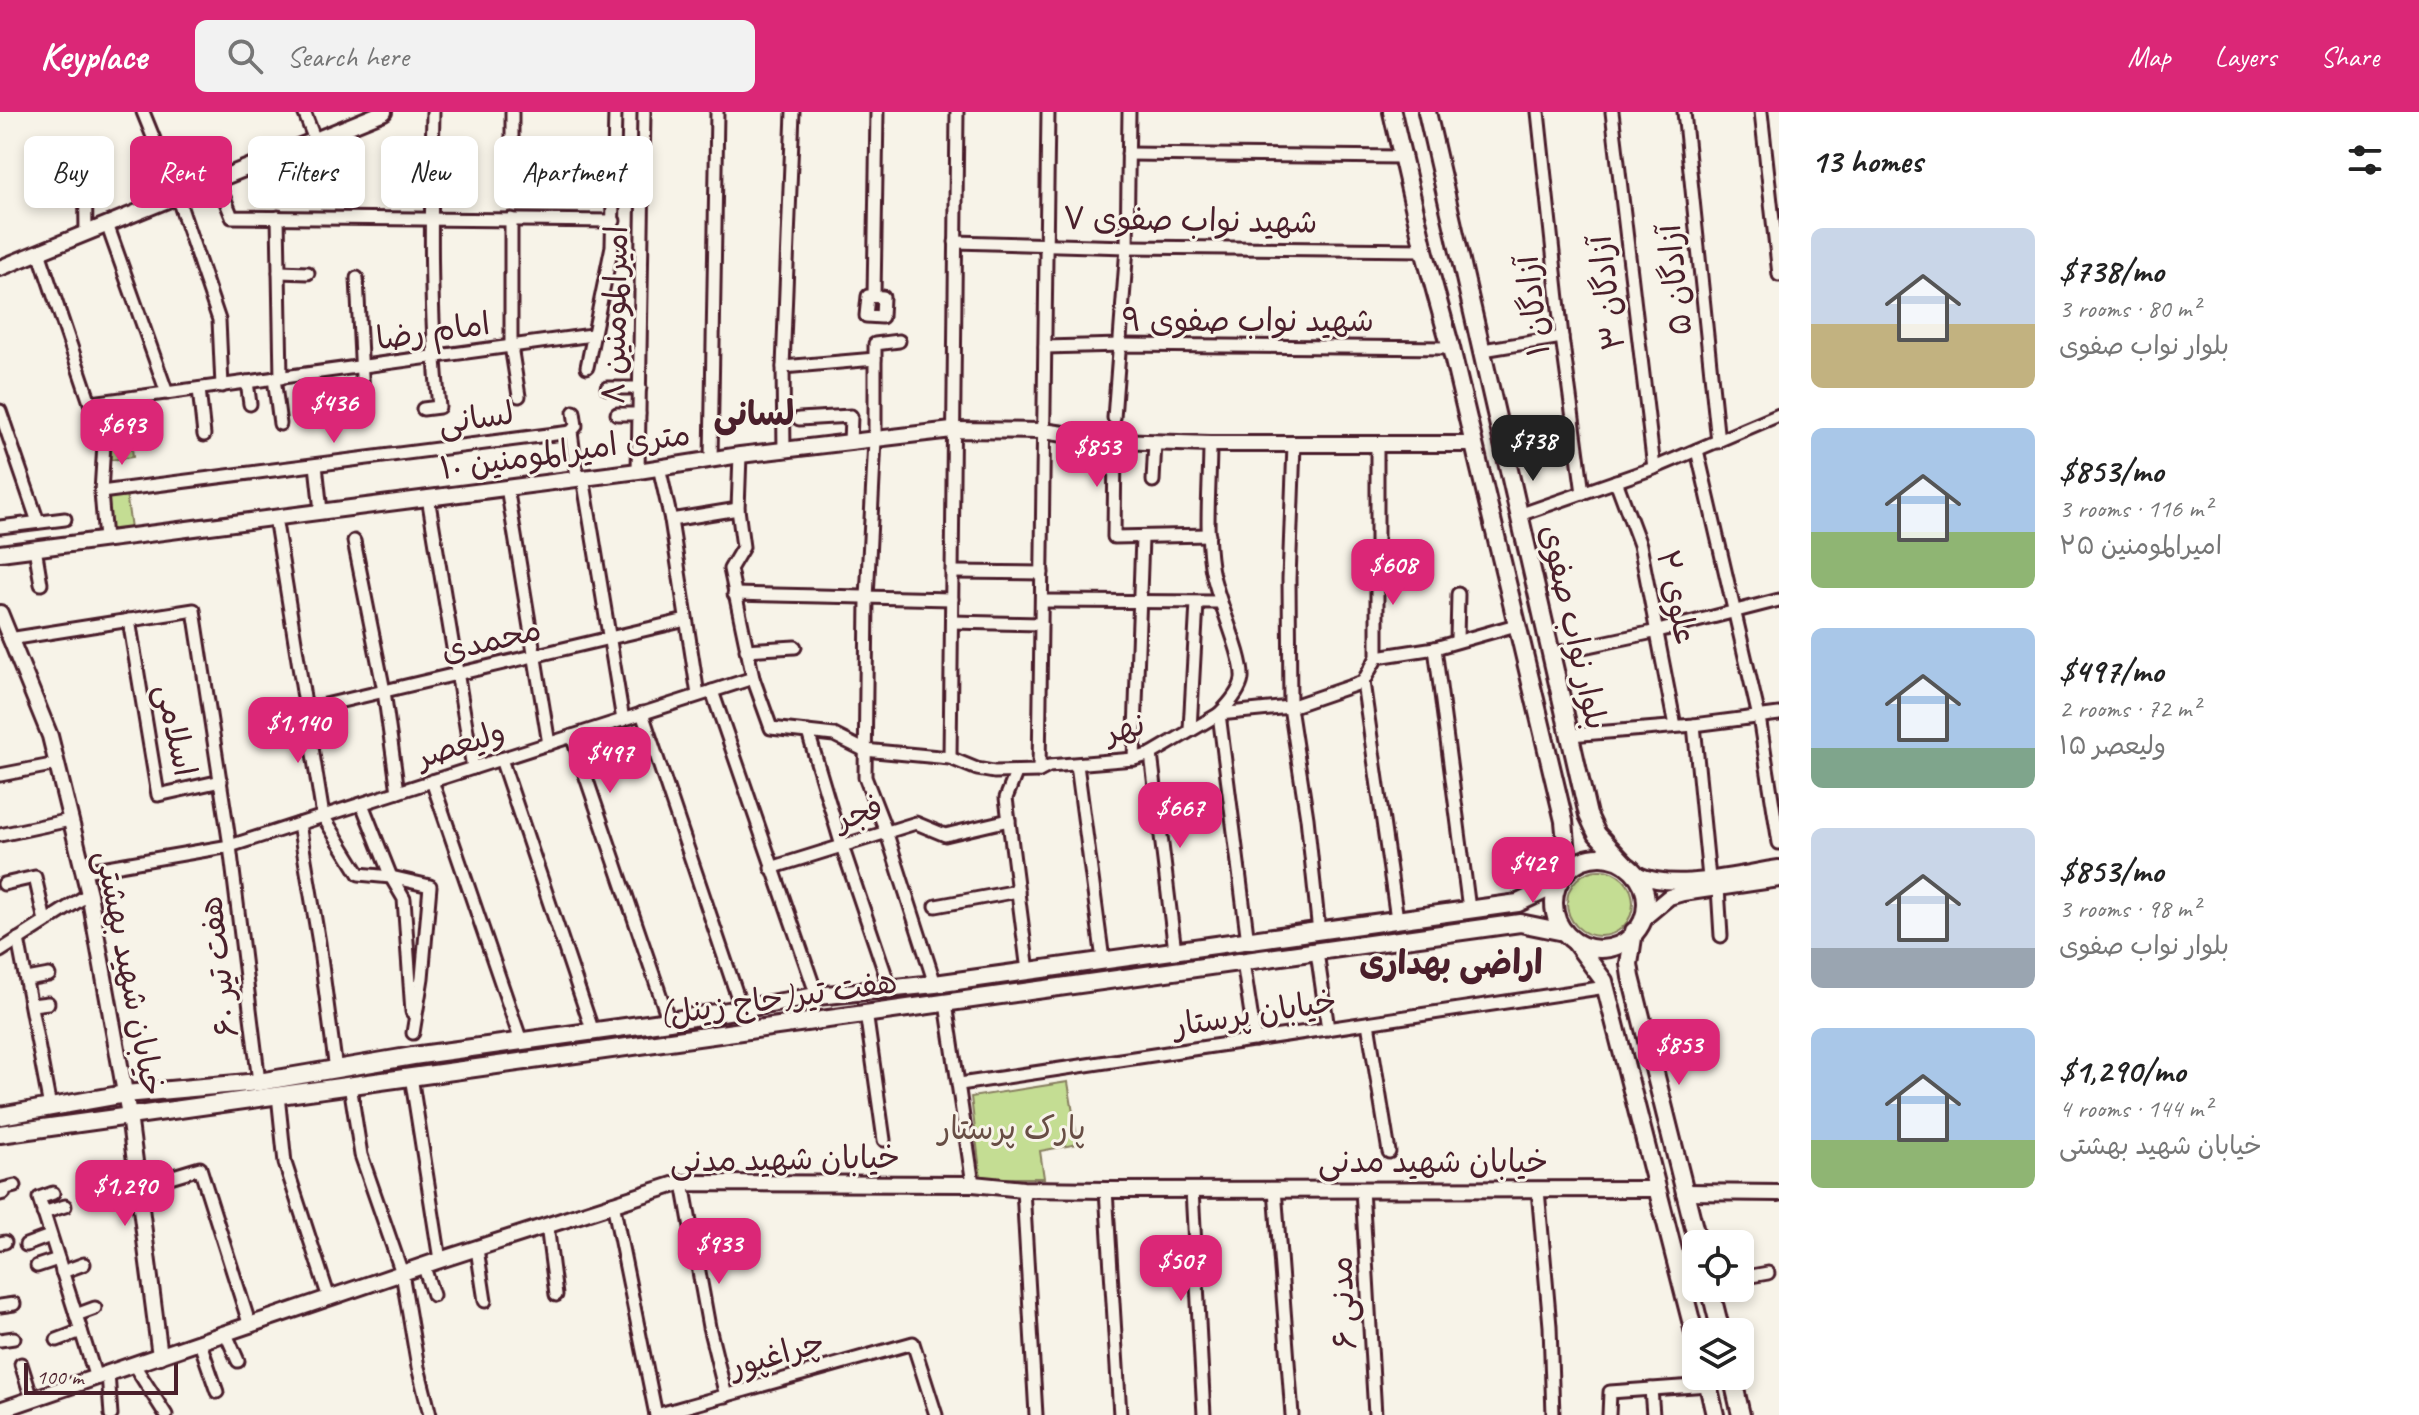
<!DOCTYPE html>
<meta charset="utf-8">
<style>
:root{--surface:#fff;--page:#f2f2f2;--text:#222;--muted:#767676;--accent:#db2777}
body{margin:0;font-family:Caveat,"Playpen Sans Arabic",sans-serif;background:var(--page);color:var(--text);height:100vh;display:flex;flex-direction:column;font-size:30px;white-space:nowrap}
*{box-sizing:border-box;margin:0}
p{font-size:26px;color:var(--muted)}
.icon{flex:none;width:44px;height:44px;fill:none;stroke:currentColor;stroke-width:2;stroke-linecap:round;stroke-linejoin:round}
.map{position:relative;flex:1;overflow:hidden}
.sheet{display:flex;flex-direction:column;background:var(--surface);width:640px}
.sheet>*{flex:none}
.top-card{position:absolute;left:24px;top:24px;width:760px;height:72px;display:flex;gap:16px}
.buttons{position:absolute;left:1682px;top:1118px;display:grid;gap:16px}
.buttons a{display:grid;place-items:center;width:72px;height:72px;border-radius:12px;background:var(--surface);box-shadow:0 4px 12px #0003;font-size:40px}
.scale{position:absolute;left:24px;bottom:20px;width:154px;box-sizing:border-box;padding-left:8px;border:4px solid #4a1f2b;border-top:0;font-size:22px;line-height:28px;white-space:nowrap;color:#4a1f2b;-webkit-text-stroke:6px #f7f3e8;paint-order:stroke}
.price{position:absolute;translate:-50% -68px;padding:0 18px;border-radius:16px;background:var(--accent);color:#fff;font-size:26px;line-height:52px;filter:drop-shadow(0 2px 4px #0008)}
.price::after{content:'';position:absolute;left:50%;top:48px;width:24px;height:18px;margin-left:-12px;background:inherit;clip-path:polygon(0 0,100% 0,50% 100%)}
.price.active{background:#222;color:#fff}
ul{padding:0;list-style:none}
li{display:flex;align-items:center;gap:24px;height:200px;padding:0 32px}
li span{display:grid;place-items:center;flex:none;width:224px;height:160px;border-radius:12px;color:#555}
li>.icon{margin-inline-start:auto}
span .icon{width:96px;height:96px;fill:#fffc;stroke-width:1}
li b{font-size:34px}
h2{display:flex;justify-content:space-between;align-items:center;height:96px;padding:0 32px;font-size:34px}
.pill{padding:0 28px;border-radius:12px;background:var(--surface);box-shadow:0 4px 12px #0003;font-size:28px;line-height:72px}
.pill.active{background:var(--accent);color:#fff}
header{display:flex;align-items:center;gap:48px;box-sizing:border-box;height:112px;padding:0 40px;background:var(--accent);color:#fff}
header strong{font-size:38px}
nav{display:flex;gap:44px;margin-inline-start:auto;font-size:28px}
.search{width:560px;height:72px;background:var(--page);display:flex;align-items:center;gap:20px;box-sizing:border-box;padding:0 28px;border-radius:12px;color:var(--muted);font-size:30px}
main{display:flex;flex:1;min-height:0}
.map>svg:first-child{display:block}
.green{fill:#c4dd93;stroke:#877e5f;stroke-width:2}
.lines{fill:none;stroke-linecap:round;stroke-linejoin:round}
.minor-casing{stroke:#4a1f2b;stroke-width:17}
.tertiary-casing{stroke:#4a1f2b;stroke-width:20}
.secondary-casing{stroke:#4a1f2b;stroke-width:22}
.minor{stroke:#f7f3e8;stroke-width:11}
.tertiary{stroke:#f7f3e8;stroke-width:14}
.secondary{stroke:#f7f3e8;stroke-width:16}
.labels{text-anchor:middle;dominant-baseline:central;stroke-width:6;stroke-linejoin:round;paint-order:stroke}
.street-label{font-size:32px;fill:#4a1f2b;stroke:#f7f3e8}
.park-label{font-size:32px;fill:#684e45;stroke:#f7f3e8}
.neighbourhood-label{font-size:34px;font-weight:bold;fill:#4a1f2b;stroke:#f7f3e8}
</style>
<header>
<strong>Keyplace</strong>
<div class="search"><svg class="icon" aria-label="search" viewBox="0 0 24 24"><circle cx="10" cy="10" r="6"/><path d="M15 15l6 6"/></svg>Search here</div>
<nav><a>Map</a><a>Layers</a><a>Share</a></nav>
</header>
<main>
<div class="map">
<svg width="1779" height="1303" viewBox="0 0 1779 1303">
<rect width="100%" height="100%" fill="#f7f3e8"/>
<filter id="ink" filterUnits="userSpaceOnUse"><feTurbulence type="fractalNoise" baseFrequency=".0125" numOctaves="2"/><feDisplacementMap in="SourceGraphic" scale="16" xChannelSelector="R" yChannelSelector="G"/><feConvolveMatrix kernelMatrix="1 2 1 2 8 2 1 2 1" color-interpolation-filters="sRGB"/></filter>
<g filter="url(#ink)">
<g class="green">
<path d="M127,290L133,345L110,348L111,328L102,296Z"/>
<path d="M126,381L131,416L109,418L107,384Z"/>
<circle cx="1600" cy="791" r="33"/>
<path d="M1068,970L1078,1032L1040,1039L1044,1066H981L971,985Z"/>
</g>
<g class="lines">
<g class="minor-casing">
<g id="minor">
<path d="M143,0L177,84L219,208L222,274"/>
<path d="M304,0L315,28"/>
<path d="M1538,0L1562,225L1583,381"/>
<path d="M1612,0L1654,356"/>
<path d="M1684,0L1718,330"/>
<path d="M1761,0L1779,163"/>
<path d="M85,37L86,121"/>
<path d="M1128,42L1403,45"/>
<path d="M512,51V0"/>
<path d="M217,68L232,105L614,109"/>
<path d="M278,105L281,266"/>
<path d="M511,107V234L519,284"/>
<path d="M107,112L167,281"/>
<path d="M955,130L1127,135L1424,138"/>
<path d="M39,140L104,332L101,380L105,427"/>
<path d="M279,160L308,161"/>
<path d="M357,166L364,304"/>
<path d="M868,184L883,185L882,205L866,204Z"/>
<path d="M874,184L877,0"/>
<path d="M899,229L875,232V328L867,486L865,665L886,719L935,872"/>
<path d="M1045,235L1121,233L1451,236"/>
<path d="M1483,238L1562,225"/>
<path d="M587,255L612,134L615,0"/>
<path d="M783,255L875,247"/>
<path d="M274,266L280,312"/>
<path d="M247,270L250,292"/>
<path d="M607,276H640"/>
<path d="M199,277L204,323"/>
<path d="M92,291L592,223"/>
<path d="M423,297L439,295C429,197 431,98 433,0"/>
<path d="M0,299L38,410"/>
<path d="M574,300L576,314L571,320L577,365"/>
<path d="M617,302H639"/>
<path d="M1114,306L1127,135L1129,0"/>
<path d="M799,307L851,304L850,331"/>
<path d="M1115,329L1114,425L1209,423"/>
<path d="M1210,332C1210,372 1205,414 1211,454C1215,484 1244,543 1242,567C1240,580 1228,593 1219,602L1248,830"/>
<path d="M1294,333L1289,467L1290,595L1307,706L1319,820"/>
<path d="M1697,338L1759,605L1779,731"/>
<path d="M784,339L783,255L793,0"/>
<path d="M740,343L738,397L743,435L730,457L753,566L771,616L834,623L864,638L950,646L977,657L994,660L1039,659L1049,654L1134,647L1151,642L1219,602L1290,595L1363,570L1377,545V334"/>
<path d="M711,347L717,0"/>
<path d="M316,353L321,399"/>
<path d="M659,355L671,408L698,583"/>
<path d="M638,359L644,0"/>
<path d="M583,365L623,608"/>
<path d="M1153,369L1155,330"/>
<path d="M1616,369L1640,433L1675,614"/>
<path d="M507,375L549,632"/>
<path d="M101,380L571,320"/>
<path d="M428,385L473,656"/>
<path d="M1519,403L1654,356L1779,303"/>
<path d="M275,405L323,704L359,762L391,765L430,774L422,866L413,921"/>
<path d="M671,408L738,397"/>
<path d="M0,415L65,407"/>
<path d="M354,429L384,579L398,680"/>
<path d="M35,436L41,472"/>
<path d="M952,460L1042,461"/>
<path d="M734,482L952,487"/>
<path d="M1042,489L1219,490"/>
<path d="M129,508L158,683L221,669"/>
<path d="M952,510L1041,512"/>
<path d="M9,527L194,498L230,734L259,970"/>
<path d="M1457,528L1458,482"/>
<path d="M1435,536L1469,797"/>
<path d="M746,538L795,535"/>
<path d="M1551,542L1658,519L1779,488"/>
<path d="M1377,545L1435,536L1516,513"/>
<path d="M1363,570L1397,807"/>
<path d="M712,579L817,884"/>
<path d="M308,597L686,508"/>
<path d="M642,601L742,898"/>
<path d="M1694,613L1709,766"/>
<path d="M1190,617L1197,491"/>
<path d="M808,620L842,734L890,876"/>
<path d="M1570,623L1694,613L1779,602"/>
<path d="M572,624L669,909"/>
<path d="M1151,642L1175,839"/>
<path d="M950,646L957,0"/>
<path d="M501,647L593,920"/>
<path d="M1134,647L1142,426"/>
<path d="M1077,653L1103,848"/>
<path d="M1039,659L1048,0"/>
<path d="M1016,661L1006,686L1028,859"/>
<path d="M0,663L57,652"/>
<path d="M432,669L521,929"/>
<path d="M362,692L391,765L404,787L412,900"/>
<path d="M299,712L319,831L336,958"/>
<path d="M0,723L70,708"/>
<path d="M771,756L916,711L945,723L1009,708"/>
<path d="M84,759L230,734L753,566"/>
<path d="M4,772L35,765L45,809"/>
<path d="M1718,776L1721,824"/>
<path d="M936,794L1018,779"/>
<path d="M18,827L50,995"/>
<path d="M0,839L89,782"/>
<path d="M1317,840L1328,917"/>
<path d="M1243,850L1255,928"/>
<path d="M27,867L49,863"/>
<path d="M946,891L973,1072"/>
<path d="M32,893L48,891"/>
<path d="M866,900L884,1028"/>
<path d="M1368,911L1389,1040"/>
<path d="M411,964L440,1148"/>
<path d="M960,972L1606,875"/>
<path d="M350,973L361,1043L402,1161L418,1255L430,1303"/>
<path d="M278,983L285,1051L329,1186"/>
<path d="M683,1071L709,1215L726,1284"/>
<path d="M140,1074L200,1056L250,1214"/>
<path d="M1023,1077L1036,1303"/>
<path d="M1275,1077L1292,1303"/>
<path d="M1362,1077L1375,1303"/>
<path d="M1106,1078L1120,1303"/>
<path d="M1192,1078L1204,1303"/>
<path d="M1538,1078L1550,1214L1553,1303"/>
<path d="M53,1081L39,1086L96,1266"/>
<path d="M0,1082L4,1081L3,1077L15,1074"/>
<path d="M613,1091L656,1303"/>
<path d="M43,1101L65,1094"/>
<path d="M547,1113L556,1183"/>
<path d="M0,1131L5,1130"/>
<path d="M26,1133L50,1124"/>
<path d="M477,1137L485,1189"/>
<path d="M37,1154L58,1147"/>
<path d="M424,1155L433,1183"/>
<path d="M62,1160L84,1152"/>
<path d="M1740,1166L1768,1161"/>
<path d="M0,1194L14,1192"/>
<path d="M76,1203L95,1196"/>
<path d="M226,1222L238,1249"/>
<path d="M0,1228L14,1226"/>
<path d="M57,1228L81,1219"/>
<path d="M200,1231L217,1280"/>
<path d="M21,1252L32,1287"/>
<path d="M134,1253L166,1303"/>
<path d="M108,1261L111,1303"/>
<path d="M1651,1277L1653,1303"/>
<path d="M656,1303L913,1231L936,1303"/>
<path d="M1609,1303L1610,1280L1708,1273"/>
</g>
</g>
<g class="tertiary-casing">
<g id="tertiary">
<path d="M0,156L384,0"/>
<path d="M0,441L638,359L740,343L952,318L1043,319L1115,329L1210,332H1474"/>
<path d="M0,501L50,624L89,782L129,1003L160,1244"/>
<path d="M1636,762C1675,780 1737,762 1779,756"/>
<path d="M1645,805L1669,785L1683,781L1779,767"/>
<path d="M1684,1080L1779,1081"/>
<path d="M0,1298L440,1148L679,1071L973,1072L1023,1077L1106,1078L1656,1077"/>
</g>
</g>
<g class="secondary-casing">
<g id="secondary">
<path d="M1392,0L1424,138L1451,236L1564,709L1567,742L1564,760"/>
<path d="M1427,0L1588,703L1597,722L1624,751"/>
<circle cx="1600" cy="791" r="46"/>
<path d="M1634,819L1629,852L1631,865L1698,1132"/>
<path d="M1575,830L1604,869L1696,1228"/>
<path d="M0,1004L125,982L259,970L413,944L669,909L817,884L935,872L1518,791L1556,773"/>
<path d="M0,1022L1520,811L1564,820"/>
<path d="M1710,1176L1721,1220"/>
<path d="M1706,1264L1715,1303"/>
<path d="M1732,1264L1741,1303"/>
</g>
</g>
<use href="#minor" class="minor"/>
<use href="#tertiary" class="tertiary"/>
<use href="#secondary" class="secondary"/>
</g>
</g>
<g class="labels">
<g class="street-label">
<text transform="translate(1190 108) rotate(1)">شهید نواب صفوی ۷</text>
<text transform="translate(1675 168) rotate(-96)">آزادگان ۵</text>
<text transform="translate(1607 181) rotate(-97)">آزادگان ۳</text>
<text transform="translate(1533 194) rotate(-97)">آزادگان ۱</text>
<text transform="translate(615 203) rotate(-89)">امیرالمومنین ۸</text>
<text x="1248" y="208">شهید نواب صفوی ۹</text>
<text transform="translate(433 219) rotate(-8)">امام رضا</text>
<text transform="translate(476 306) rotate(-8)">لسانی</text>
<text transform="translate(565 339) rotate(-8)">۱۰ متری امیرالمومنین</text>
<text transform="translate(1677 485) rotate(78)">علوی ۲</text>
<text transform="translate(1574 515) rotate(77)">بلوار نواب صفوی</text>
<text transform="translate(491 528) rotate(-13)">محمدی</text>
<text transform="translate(1125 616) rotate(-15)">نهر</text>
<text transform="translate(176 618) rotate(78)">اسلامی</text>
<text transform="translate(461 632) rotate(-18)">ولیعصر</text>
<text transform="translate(859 701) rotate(-18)">فجر</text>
<text transform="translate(219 855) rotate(-97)">هفت تیر ۶۰</text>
<text transform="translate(130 861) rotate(79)">خیابان شهید بهشتی</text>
<text transform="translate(778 886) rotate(-8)">هفت تیر(حاج زینل)</text>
<text transform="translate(1255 901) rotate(-9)">خیابان پرستار</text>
<text transform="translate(785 1047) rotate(-1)">خیابان شهید مدنی</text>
<text x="1433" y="1049">خیابان شهید مدنی</text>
<text transform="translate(1343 1191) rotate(-93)">مدنی ۶</text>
<text transform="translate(777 1242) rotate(-16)">چراغپور</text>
</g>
<g class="park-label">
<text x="1012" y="1016">پارک پرستار</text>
</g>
<g class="neighbourhood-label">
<text x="754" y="301">لسانی</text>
<text x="1451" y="850">اراضی بهداری</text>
</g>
</g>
</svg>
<div class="buttons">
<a><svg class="icon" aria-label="locate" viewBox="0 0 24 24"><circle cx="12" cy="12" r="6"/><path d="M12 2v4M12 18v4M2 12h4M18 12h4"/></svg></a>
<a><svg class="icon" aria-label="layers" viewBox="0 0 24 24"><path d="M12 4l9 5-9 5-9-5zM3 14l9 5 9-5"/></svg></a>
</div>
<div class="scale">100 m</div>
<b class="price" style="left:334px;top:333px">$436</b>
<b class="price" style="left:122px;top:355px">$693</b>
<b class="price active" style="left:1533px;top:371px">$738</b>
<b class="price" style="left:1097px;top:377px">$853</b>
<b class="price" style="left:1393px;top:495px">$608</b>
<b class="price" style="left:298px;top:653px">$1,140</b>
<b class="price" style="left:610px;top:683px">$497</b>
<b class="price" style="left:1180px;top:738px">$667</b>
<b class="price" style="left:1533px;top:793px">$429</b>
<b class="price" style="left:1679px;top:975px">$853</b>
<b class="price" style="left:125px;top:1116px">$1,290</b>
<b class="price" style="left:719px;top:1174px">$933</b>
<b class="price" style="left:1181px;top:1191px">$507</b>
<div class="top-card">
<a class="pill">Buy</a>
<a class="pill active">Rent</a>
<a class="pill">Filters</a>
<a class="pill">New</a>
<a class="pill">Apartment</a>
</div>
</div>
<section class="sheet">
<h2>13 homes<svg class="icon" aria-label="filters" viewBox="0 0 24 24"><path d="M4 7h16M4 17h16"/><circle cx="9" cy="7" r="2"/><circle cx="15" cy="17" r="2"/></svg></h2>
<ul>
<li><span style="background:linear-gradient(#c9d6e8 60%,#c2b280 0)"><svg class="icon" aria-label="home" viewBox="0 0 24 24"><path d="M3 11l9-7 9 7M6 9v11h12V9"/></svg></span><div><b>$738/mo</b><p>3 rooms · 80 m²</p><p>بلوار نواب صفوی</p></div></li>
<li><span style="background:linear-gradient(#a9c7e8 65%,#8fb573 0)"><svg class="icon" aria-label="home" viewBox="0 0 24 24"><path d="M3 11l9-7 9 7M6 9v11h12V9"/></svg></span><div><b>$853/mo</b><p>3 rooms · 116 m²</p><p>امیرالمومنین ۲۵</p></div></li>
<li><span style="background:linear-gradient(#a9c7e8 75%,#7fa58c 0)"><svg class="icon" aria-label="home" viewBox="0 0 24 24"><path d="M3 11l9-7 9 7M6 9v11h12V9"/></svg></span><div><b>$497/mo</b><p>2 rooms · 72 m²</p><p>ولیعصر ۱۵</p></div></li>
<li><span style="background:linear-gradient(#c9d6e8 75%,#9aa5b1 0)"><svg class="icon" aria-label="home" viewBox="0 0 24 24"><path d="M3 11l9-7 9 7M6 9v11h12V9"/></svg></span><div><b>$853/mo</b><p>3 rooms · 98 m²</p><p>بلوار نواب صفوی</p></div></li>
<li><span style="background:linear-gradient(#a9c7e8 70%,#8fb573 0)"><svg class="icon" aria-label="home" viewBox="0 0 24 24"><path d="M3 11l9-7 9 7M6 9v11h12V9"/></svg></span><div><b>$1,290/mo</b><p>4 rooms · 144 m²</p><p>خیابان شهید بهشتی</p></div></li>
</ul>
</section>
</main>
